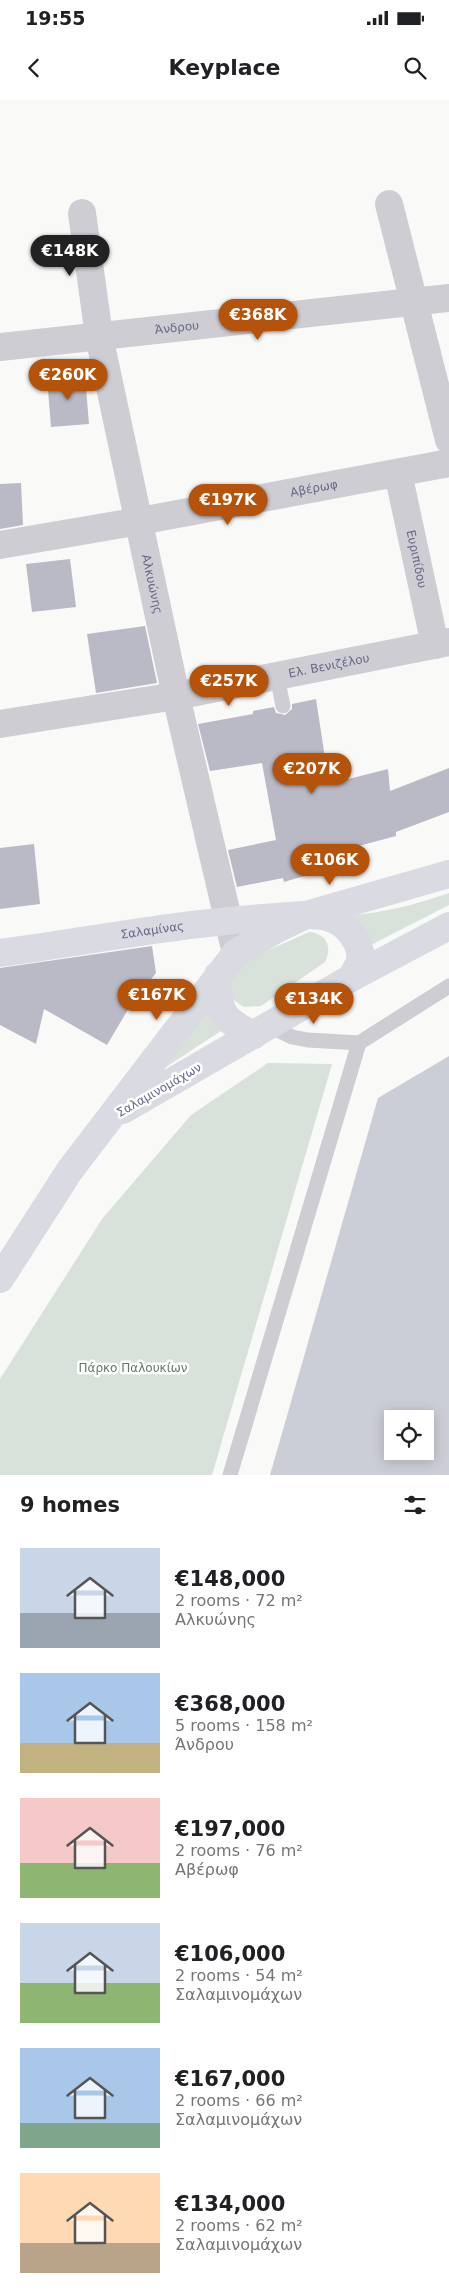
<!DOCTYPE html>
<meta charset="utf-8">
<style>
:root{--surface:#fff;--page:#f6f6f6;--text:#202124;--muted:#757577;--accent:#b45309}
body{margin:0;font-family:"DejaVu Sans",sans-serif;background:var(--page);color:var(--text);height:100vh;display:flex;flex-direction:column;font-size:19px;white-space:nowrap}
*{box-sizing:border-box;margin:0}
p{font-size:16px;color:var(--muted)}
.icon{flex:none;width:28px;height:28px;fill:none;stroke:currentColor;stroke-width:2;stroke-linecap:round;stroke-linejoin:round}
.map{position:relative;height:1375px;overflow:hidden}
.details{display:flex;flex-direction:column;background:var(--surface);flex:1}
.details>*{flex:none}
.buttons{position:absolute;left:384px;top:1310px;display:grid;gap:10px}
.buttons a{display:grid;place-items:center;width:50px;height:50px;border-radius:0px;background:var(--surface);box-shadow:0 2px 12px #0003;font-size:25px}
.price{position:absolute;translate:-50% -42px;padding:0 11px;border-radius:18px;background:var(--accent);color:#fff;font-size:16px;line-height:32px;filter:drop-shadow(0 1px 2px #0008)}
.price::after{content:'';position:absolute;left:50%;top:30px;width:15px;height:11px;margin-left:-8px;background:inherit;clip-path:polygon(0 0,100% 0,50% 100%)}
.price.current{background:#222;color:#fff}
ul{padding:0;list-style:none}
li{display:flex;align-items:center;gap:15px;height:125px;padding:0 20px}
li span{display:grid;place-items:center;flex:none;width:140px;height:100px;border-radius:0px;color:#555}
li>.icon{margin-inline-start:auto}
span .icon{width:60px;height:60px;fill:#fffc;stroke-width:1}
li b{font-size:21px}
h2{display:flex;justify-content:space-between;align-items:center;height:60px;padding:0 20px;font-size:21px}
.status{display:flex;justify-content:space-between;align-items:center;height:35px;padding:0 25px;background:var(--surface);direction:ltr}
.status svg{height:14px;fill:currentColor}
header{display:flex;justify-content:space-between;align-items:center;height:65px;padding:0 20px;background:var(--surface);font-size:22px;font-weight:800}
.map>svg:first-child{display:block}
.green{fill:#d8e2da}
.water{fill:#ccced7;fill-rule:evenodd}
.building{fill:#b9bac5}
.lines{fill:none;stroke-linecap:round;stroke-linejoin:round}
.service{stroke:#cdcdd3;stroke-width:15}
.minor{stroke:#cdcdd3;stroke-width:28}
.secondary{stroke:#dadae2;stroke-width:28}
.labels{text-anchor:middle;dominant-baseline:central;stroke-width:5;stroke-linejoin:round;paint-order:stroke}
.street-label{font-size:12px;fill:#686989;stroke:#fff}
.park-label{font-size:12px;fill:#637a6b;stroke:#fff}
</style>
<div class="status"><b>19:55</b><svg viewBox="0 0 49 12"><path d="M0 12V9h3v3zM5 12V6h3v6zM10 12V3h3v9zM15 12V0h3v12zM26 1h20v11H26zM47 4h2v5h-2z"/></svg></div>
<header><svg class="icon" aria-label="back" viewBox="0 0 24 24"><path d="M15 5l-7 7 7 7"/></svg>Keyplace<svg class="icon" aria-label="search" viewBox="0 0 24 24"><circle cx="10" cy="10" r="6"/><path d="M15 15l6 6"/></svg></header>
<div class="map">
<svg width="449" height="1375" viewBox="0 0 449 1375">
<rect width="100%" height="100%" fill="#f9faf8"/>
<g class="green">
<path d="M449,793V805L365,848L350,815C384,813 417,804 449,793Z"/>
<path d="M309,832C326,833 333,847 325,862L261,906L244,907L230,898L228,874L246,860Z"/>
<path d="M208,906C210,919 215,923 227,927L157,973Z"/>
<path d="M268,963L332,964L212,1375H0V1279L102,1119L191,1015Z"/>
</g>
<path class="water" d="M449,956V1375H270L378,998ZM392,1319H425V1351H392Z"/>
<g class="building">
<path d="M85,276L89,324L51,327L47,278Z"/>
<path d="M21,383L23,425L0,429V384Z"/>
<path d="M70,459L76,507L32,512L26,464Z"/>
<path d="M145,526L157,583L96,593L87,534Z"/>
<path d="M316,599L329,684L388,669L390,691L449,668V712L396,732V736L340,751L342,765L284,782L283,778L237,787L228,750L276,740L262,663L210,671L198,624L253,614V611L274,607L276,613L285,615L292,609V604Z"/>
<path d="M34,744L40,804L0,809V748Z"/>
<path d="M152,846L156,873L133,901L107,945L44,909L36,944L0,925V868Z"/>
</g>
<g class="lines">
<g class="service">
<path d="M277,576L283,606"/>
<path d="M270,926L292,937L308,940L359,943L449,886"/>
<path d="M230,1375L359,943"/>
</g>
<g class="minor">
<path d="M389,104L449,340"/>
<path id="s1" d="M82,113L99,236L176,596L236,853"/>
<path id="s2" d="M0,247L449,198"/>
<path id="s3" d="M398,373L435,545"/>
<path id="s4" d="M0,445L140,421L449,363"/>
<path id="s5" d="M0,624L176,596L449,542"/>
</g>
<g class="secondary">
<path id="s6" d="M0,853C87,841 175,824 263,818C284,817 310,812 330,818C347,823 363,844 360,861C358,867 354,873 351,878"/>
<path d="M218,875C217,911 222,920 254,935"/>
<path d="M123,1010L351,878L449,826"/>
<path d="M0,1179L70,1070L236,853L275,830L306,815L449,774"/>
</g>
</g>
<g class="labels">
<g class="street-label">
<text stroke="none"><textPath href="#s2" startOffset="178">Άνδρου</textPath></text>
<text stroke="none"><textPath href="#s4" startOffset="319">Αβέρωφ</textPath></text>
<text stroke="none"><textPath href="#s3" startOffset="88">Ευριπίδου</textPath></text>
<text stroke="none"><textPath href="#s1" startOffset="378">Αλκυώνης</textPath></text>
<text stroke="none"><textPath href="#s5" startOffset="334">Ελ. Βενιζέλου</textPath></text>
<text stroke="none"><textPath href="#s6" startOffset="154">Σαλαμίνας</textPath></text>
<text transform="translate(159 990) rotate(-30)">Σαλαμινομάχων</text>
</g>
<g class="park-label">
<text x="133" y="1268">Πάρκο Παλουκίων</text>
</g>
</g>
</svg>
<div class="buttons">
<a><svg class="icon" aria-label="locate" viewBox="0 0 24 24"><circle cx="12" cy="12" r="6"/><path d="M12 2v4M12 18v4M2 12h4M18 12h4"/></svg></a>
</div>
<b class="price current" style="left:70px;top:177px">€148K</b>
<b class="price" style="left:258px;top:241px">€368K</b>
<b class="price" style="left:68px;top:301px">€260K</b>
<b class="price" style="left:228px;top:426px">€197K</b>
<b class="price" style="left:229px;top:607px">€257K</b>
<b class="price" style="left:312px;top:695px">€207K</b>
<b class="price" style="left:330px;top:786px">€106K</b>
<b class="price" style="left:157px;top:921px">€167K</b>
<b class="price" style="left:314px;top:925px">€134K</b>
</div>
<section class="details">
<h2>9 homes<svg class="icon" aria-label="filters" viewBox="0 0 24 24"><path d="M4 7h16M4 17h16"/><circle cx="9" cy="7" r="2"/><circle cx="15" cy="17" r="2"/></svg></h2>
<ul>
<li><span style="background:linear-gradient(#c9d6e8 65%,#9aa5b1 0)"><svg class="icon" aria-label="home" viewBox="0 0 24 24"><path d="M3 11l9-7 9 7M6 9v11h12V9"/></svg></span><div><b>€148,000</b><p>2 rooms · 72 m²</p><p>Αλκυώνης</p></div></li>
<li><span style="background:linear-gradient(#a9c7e8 70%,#c2b280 0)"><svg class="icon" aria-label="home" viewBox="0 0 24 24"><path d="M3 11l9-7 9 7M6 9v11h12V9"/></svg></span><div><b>€368,000</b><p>5 rooms · 158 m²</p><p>Άνδρου</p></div></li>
<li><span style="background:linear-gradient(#f6c9c9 65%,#8fb573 0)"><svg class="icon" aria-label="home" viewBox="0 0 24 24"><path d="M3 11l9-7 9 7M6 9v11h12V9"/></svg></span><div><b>€197,000</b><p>2 rooms · 76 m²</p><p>Αβέρωφ</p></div></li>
<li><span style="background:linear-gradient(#c9d6e8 60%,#8fb573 0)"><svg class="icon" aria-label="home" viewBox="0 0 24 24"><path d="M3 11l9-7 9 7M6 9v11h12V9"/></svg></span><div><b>€106,000</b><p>2 rooms · 54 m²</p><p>Σαλαμινομάχων</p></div></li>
<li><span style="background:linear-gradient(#a9c7e8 75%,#7fa58c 0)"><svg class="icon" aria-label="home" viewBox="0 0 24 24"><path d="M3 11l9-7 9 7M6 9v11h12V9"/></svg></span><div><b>€167,000</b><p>2 rooms · 66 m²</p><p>Σαλαμινομάχων</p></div></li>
<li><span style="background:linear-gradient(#ffd9b3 70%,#b9a48a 0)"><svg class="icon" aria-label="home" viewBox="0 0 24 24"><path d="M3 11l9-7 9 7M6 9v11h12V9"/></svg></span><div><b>€134,000</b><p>2 rooms · 62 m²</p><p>Σαλαμινομάχων</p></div></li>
</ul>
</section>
